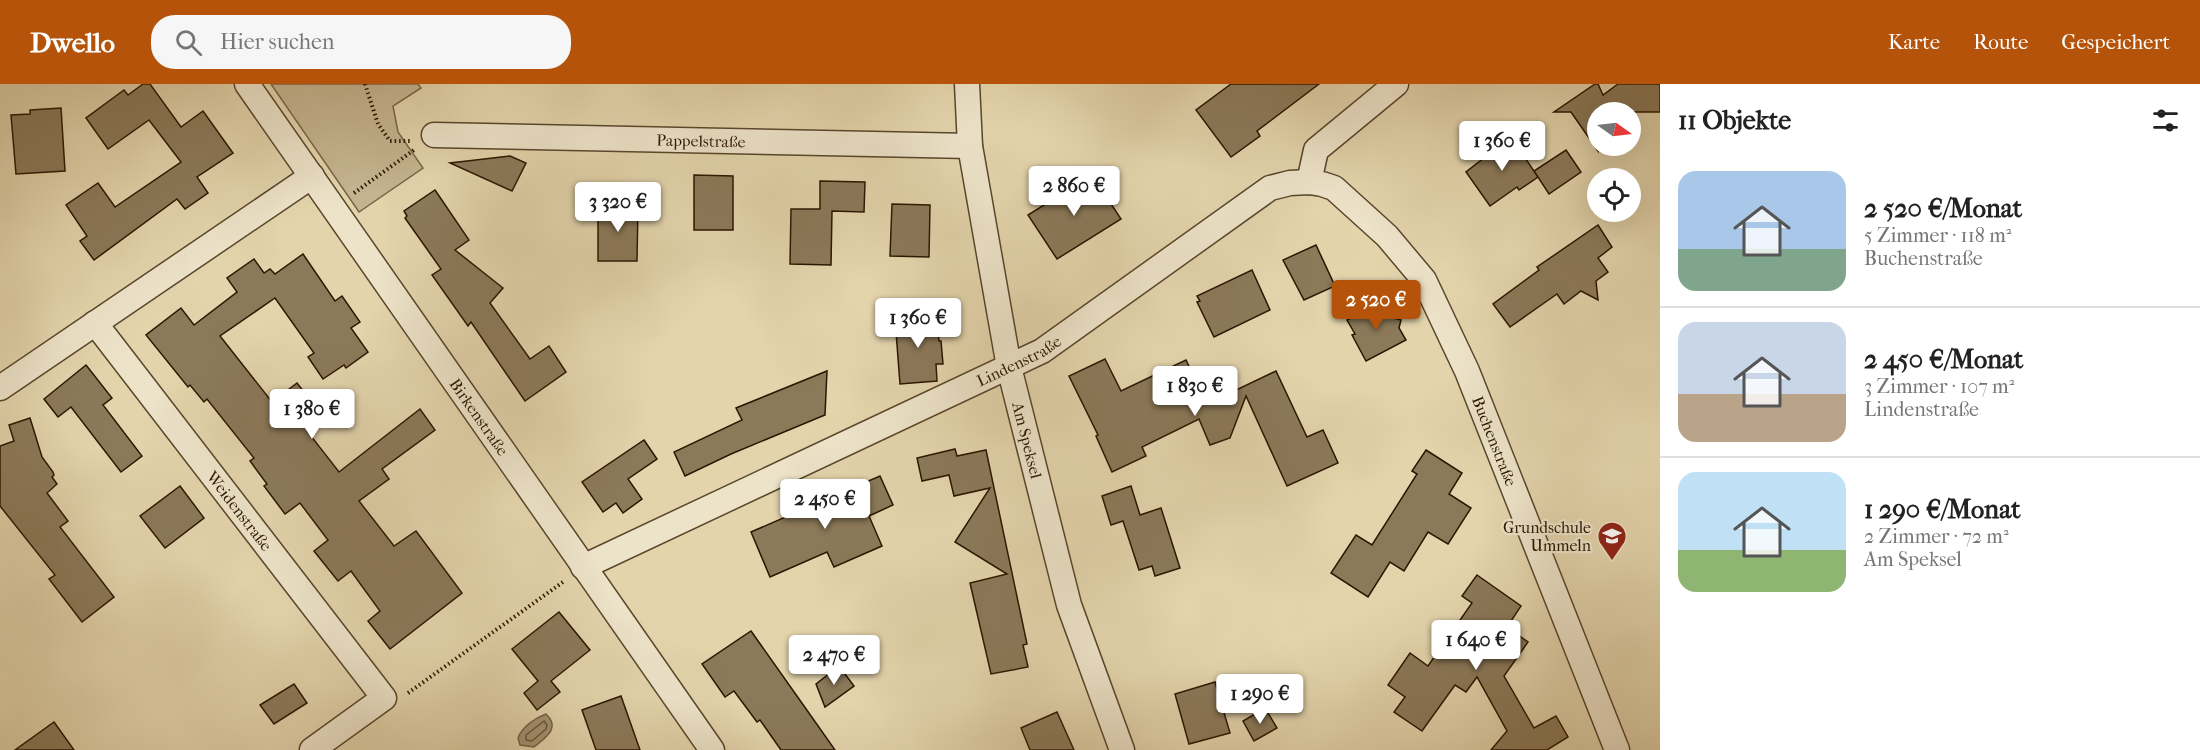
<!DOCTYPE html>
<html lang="de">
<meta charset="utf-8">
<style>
:root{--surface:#fff;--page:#f6f6f6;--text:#222;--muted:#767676;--line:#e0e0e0;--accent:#b45309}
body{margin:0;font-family:"IM FELL French Canon",serif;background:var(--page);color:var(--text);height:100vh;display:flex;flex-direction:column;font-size:22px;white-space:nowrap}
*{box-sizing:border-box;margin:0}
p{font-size:20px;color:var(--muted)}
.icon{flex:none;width:33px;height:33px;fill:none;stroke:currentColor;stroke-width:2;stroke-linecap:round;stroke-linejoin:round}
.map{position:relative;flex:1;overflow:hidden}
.details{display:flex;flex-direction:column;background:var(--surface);width:540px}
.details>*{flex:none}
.needle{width:39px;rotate:104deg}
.fabs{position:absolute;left:1587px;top:18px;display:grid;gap:12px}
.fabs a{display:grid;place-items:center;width:54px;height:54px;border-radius:50%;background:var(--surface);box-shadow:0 6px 24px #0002;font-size:30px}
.price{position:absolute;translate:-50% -51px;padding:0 14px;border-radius:6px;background:#fff;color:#222;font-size:20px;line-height:39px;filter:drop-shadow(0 2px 3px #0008)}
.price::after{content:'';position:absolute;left:50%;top:36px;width:18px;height:14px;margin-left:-9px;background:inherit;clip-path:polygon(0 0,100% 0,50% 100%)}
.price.current{background:var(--accent);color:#fff}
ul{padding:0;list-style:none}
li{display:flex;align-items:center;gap:18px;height:150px;padding:0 18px}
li+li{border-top:2px solid var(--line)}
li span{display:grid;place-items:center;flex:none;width:168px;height:120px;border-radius:18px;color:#555}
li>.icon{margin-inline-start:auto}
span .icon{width:72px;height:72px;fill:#fffc;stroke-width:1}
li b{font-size:26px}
h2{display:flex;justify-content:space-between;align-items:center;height:72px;padding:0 18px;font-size:26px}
header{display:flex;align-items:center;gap:36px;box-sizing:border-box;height:84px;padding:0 30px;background:var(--accent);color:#fff}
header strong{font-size:28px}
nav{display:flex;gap:33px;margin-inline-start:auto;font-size:21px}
.search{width:420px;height:54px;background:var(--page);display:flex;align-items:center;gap:15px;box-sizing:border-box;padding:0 21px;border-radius:24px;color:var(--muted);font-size:22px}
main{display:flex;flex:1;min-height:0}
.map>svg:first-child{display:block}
.green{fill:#c4b48f;stroke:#786548;stroke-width:1.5}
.water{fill:#a49372;stroke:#746144;stroke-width:1.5}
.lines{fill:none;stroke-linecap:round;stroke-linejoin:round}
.shore{stroke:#685439;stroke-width:1.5}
.building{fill:#8b7959;stroke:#2b1600;stroke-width:1.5}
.minor-casing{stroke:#59462b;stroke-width:27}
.path{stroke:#2b1600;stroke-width:4;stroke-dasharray:1.5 3;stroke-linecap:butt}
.minor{stroke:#ede3c9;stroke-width:24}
.labels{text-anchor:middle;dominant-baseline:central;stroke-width:4.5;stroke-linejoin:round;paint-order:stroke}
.street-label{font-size:16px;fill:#2b1600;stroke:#ede3c9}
.poi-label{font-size:16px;fill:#2b1600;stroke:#ede3c9;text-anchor:end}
</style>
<header>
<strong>Dwello</strong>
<div class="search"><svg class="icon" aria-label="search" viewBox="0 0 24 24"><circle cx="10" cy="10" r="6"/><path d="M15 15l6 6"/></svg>Hier suchen</div>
<nav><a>Karte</a><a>Route</a><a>Gespeichert</a></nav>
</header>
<main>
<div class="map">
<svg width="1660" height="666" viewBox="0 0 1660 666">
<rect width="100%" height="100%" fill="#e3d4ac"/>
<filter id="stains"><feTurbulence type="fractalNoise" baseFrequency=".00333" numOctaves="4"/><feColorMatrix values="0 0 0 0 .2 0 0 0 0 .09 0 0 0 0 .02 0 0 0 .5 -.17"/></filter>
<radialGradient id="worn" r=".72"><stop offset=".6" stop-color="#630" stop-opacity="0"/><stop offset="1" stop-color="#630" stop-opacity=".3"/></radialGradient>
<path class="green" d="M271,0H418L421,4L393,22L398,48L423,84L359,128Z"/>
<path class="water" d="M546,630C561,644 546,653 534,663L520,661L518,654C522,643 535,634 546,630Z"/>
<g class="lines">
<path class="shore" d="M544,637L547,641L546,645L532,657L526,656V651Z"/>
</g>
<g class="building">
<path d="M143,0H150L181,43L203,27L233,69L197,93L208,109L185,125L177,115L94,176L80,157L87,152L66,121L98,99L115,123L181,78L149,36L108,65L86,34L124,6L128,11Z"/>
<path d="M1231,0H1319L1257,47L1260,52L1231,73L1196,26Z"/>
<path d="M1595,0H1598L1603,11L1618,0H1660V28H1598V67L1571,28H1554Z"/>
<path d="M61,24L65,87L16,90L11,31L30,30V26Z"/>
<path d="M1511,53L1538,93L1519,106L1517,103L1490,122L1466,88Z"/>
<path d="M1566,66L1581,88L1549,110L1534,87Z"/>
<path d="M510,72L526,79L512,107L450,79Z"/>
<path d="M694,91L733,92V146H694Z"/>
<path d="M1092,91L1121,135L1057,175L1028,131Z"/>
<path d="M820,97L865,98L864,128L832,127L831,181L790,180L791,125H820Z"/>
<path d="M435,106L469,156L455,166L503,204L490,219L530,275L549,262L566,288L525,317L471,238L468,242L432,191L441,185L405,134L407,132L404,127Z"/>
<path d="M598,120L638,121L637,177H598Z"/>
<path d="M892,120L930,121L929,173L890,172Z"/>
<path d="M1598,141L1612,163L1598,174L1608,188L1596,197L1598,216L1581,207L1564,220L1557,210L1510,243L1493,220L1539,186L1537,183Z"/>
<path d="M1316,161L1335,202L1304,216L1283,176Z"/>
<path d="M303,170L335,217L342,212L360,238L351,244L368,268L346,284L344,281L323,295L308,273L314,269L275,214L220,252L272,318L297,299L325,334L307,347L339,388L420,325L435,346L382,385L389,395L359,417L394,462L416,447L462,509L390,565L368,537L380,527L351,487L338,497L314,467L328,456L300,419L285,430L264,402L267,400L250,377L254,374L207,315L204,318L190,301L188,303L146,251L181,224L194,241L237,208L227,194L254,175L264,189L270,185L275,190Z"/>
<path d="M1252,186L1270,226L1214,253L1197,218L1200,217L1197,212Z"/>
<path d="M1385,217L1394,234L1401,236L1399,244L1406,256L1366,277L1352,251L1355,250L1347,236Z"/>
<path d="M937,231L939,257H941L943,280H936L937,297L900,300L895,235Z"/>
<path d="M1105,275L1121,307L1186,276L1207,320L1276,287L1307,353L1323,346L1338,379L1287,402L1246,312L1230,354L1210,361L1199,335L1142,363L1146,372L1112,388L1096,352L1098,351L1069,292Z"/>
<path d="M86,281L112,314L103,321L142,372L121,388L71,323L58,333L44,315Z"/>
<path d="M827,287L825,331L731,370L685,392L674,368L742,336L736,324Z"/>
<path d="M30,334L42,373L53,388L54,391L52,393L57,400L47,409L68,437L60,443L114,513L82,538L49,495L55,491L0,422V362L14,357L9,341Z"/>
<path d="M644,356L657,375L628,395L642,415L623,429L616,419L603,428L582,398Z"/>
<path d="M955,365L957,372L986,366L1027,560L1023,561L1028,583L991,590L970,499L1007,490L955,458L990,404L954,412L949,391L922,397L917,374Z"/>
<path d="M1426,366L1462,389L1449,410L1471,424L1448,460L1428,448L1404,487L1390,478L1368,513L1331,489L1356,451L1372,461L1417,390L1412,387Z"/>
<path d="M880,392L893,421L869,432L882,462L834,483L827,468L770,493L751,448Z"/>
<path d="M180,402L204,434L165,464L140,432Z"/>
<path d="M1131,402L1140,431L1161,424L1180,484L1155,492L1152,482L1139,486L1123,437L1111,441L1102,412Z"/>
<path d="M1477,491L1521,522L1507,543L1528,558L1504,592L1534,644L1556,632L1568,653L1547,666H1491L1507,647L1477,593L1466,608L1455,601L1422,647L1394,628L1405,613L1388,601L1410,569L1428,582L1472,519L1462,512Z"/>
<path d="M559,528L590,566L551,597L560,608L537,626L524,609L538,597L512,565Z"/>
<path d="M751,547L804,622L835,666H781L760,636L757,638L734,607L725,613L702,580Z"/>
<path d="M839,582L854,602L825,623L816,600Z"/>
<path d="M1215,598L1230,649L1189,660L1175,610Z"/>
<path d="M294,600L307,619L274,640L260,621Z"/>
<path d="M621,612L640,666H596L582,626Z"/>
<path d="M1265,624L1277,644L1254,657L1243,637Z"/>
<path d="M1057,628L1074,666H1030L1021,644Z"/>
<path d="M54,638L74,666H15Z"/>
</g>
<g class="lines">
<g class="minor-casing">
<g id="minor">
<path id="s1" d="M247,0L712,666"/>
<path id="s2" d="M967,0L970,62L1009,283L1069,521L1122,666"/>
<path id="s3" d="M434,51L970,62"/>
<path d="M1309,98L1316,66L1396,0"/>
<path id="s4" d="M95,239L384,614L312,666"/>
<path d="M0,304L312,92"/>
<path id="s5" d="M583,483L1042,267L1270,104L1290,99L1309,98L1322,100L1334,104L1387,152L1424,196L1467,287L1617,666"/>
</g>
</g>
<g class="path">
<path d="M365,0L378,40L390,57H410"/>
<path d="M354,109L414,66"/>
<path d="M408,609L563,498"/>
</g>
<use href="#minor" class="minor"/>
</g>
<defs>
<g id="school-pin" transform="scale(1.5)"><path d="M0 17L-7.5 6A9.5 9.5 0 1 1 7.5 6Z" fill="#8f2418" stroke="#ede3c9"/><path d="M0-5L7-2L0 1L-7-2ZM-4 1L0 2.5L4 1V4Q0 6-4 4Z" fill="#fff"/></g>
</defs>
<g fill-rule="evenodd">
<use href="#school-pin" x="1612" y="452"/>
</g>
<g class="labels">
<g class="street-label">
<text stroke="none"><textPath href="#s3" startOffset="267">Pappelstraße</textPath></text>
<text stroke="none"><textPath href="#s5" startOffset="482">Lindenstraße</textPath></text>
<text stroke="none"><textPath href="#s1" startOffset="406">Birkenstraße</textPath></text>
<text stroke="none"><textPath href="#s2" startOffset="362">Am Speksel</textPath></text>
<text stroke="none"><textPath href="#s5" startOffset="1158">Buchenstraße</textPath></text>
<text stroke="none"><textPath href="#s4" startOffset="237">Weidenstraße</textPath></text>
</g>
<g class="poi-label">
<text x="1591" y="443">Grundschule<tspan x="1591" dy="18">Ummeln</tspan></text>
</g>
</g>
<rect width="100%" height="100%" filter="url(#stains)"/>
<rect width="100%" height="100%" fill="url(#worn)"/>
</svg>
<div class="fabs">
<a><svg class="needle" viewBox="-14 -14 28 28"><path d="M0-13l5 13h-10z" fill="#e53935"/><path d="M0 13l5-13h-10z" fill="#767676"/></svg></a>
<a><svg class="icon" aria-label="locate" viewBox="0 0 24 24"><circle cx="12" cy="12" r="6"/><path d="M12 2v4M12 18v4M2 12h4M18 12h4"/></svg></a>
</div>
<b class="price" style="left:1502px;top:88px">1 360 €</b>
<b class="price" style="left:1074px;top:133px">2 860 €</b>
<b class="price" style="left:618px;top:149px">3 320 €</b>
<b class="price current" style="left:1376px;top:247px">2 520 €</b>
<b class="price" style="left:918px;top:265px">1 360 €</b>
<b class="price" style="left:1195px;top:333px">1 830 €</b>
<b class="price" style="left:312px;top:356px">1 380 €</b>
<b class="price" style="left:825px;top:446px">2 450 €</b>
<b class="price" style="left:1476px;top:587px">1 640 €</b>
<b class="price" style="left:834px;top:602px">2 470 €</b>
<b class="price" style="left:1260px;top:641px">1 290 €</b>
</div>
<section class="details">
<h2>11 Objekte<svg class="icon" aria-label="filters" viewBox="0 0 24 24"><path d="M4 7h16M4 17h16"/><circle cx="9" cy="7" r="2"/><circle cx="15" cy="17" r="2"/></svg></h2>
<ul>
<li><span style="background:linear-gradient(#a9c7e8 65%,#7fa58c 0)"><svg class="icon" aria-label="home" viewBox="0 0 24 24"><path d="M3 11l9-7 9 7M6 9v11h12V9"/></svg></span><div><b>2 520 €/Monat</b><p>5 Zimmer · 118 m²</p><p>Buchenstraße</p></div></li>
<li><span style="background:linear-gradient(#c9d6e8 60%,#b9a48a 0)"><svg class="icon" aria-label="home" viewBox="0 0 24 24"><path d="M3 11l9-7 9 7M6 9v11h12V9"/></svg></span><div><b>2 450 €/Monat</b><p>3 Zimmer · 107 m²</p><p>Lindenstraße</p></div></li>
<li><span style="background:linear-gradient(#bfe0f5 65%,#8fb573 0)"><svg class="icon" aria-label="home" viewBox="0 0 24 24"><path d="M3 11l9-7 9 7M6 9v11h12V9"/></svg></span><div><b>1 290 €/Monat</b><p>2 Zimmer · 72 m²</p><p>Am Speksel</p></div></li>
</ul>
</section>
</main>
